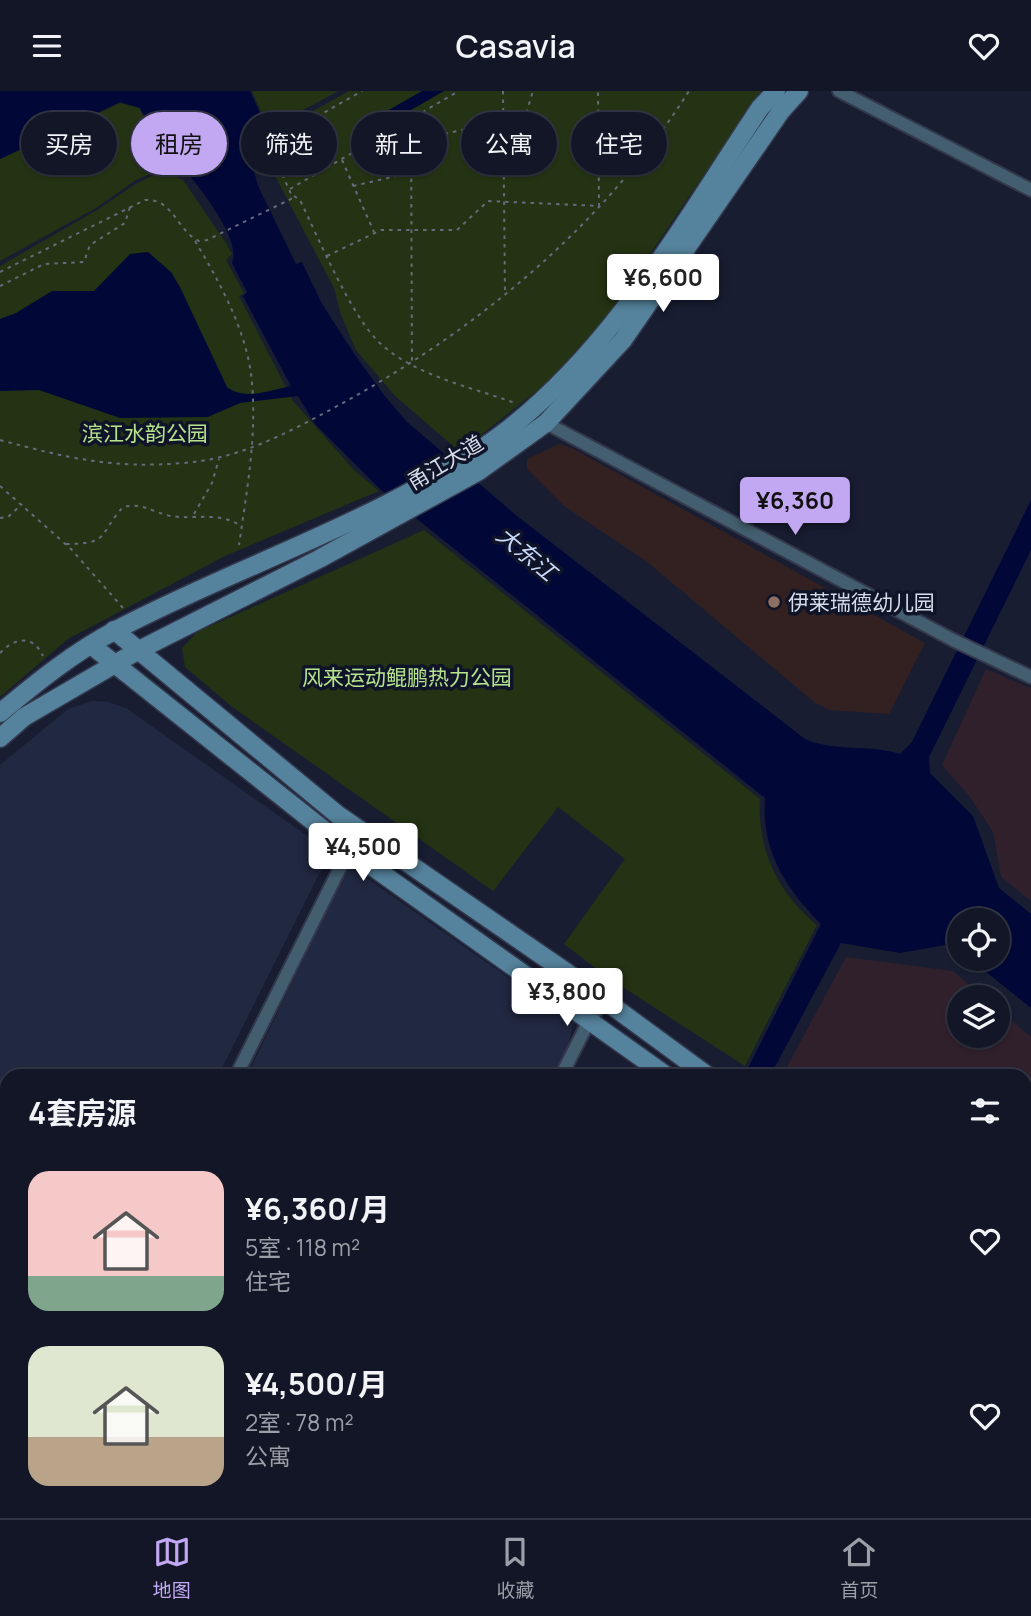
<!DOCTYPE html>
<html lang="zh">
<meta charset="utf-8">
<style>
:root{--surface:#121626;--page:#1b1f2e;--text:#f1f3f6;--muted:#9c9fa7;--line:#313543;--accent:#c2a8f2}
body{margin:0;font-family:Manrope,"Noto Sans SC",sans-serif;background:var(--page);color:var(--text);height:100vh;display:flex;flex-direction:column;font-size:26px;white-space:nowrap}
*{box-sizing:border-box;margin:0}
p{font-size:23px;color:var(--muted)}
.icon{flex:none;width:38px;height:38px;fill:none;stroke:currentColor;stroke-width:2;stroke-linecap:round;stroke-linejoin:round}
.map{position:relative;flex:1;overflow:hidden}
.sheet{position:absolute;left:0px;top:978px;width:1032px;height:450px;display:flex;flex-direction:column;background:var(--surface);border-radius:21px 21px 0 0;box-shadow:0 2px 5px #0004,0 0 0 2px var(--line)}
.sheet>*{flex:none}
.hud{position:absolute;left:21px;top:21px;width:990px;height:63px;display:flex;gap:14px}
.tools{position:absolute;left:947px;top:817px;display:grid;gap:14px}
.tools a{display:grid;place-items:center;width:63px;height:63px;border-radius:50%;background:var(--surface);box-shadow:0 2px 5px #0004,0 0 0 2px var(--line);font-size:35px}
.price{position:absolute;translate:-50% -60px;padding:0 16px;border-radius:7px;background:#fff;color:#222;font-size:23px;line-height:46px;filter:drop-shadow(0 2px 4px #0008)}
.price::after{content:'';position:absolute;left:50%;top:42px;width:21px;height:16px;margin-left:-10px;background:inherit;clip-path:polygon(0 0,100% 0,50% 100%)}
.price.current{background:var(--accent);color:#111}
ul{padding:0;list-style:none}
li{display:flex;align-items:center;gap:21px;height:175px;padding:0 28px}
li span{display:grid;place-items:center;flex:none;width:196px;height:140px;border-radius:21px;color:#555}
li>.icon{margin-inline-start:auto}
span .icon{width:84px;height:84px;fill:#fffc;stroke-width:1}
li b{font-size:30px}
h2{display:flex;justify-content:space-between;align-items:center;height:84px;padding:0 28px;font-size:30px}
.tag{padding:0 24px;border-radius:32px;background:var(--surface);box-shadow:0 2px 5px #0004,0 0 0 2px var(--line);font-size:24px;line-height:63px}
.tag.current{background:var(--accent);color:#111}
header{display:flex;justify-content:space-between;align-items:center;height:91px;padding:0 28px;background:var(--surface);font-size:32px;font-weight:600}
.tabs{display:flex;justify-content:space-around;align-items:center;height:98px;border-top:2px solid var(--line);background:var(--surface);font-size:19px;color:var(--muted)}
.tabs a{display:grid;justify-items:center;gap:4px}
.tabs .current{color:var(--accent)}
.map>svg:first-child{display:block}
.commercial{fill:#2f202c}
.built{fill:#212841}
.education{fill:#332021}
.green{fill:#243313}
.water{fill:#010737}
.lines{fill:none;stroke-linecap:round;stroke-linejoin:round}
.street-casing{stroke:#33384c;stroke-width:16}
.secondary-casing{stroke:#33384c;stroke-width:21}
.path{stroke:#656a7c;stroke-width:2;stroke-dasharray:3.5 5;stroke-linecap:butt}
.street{stroke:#435e6e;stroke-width:12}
.secondary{stroke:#55829c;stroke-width:18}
.education-dot{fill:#8d6e63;stroke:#0f1428;stroke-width:2.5}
.labels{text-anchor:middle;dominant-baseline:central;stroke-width:7;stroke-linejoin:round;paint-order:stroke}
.park-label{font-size:21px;fill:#b7e38c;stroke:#0f1428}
.street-label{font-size:21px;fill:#d7dcea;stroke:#0f1428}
.poi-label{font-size:21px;fill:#d7dcea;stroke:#0f1428;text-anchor:start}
.water-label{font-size:23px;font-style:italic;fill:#c9d9fa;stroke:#0f1428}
</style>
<header><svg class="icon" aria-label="menu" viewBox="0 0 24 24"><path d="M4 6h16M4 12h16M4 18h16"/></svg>Casavia<svg class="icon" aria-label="heart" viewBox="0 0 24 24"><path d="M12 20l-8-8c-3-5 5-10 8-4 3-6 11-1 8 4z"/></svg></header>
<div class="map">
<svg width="1031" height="1427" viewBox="0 0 1031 1427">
<rect width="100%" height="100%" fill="#181d32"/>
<g class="commercial">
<path d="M986,578L1031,597V810L1001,786L993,741L970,706L942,674Z"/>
<path d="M846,866L953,880L984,906H959V945H998V918L1031,946V1110L1026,1121V985H782Z"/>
<path d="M361,1421H459L455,1427H358Z"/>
</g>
<g class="built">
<path d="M92,610L108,611L126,617L330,761L218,985H7V1071L0,1068V674L68,618Z"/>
<path d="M348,774L573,932L569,953L553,985H247Z"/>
<path d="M0,1108L7,1111V1401L0,1415Z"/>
<path d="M26,1421H330L327,1427H23Z"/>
</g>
<path class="education" d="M559,353L572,357L925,552L889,623L829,619L814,611L646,470L564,415L527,378V368Z"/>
<g class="green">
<path d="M252,0H339L265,39L262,38L264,28Z"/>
<path d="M349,0H761L605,229L554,286L460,361L395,305L356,259L341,224L334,197L264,64L270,44Z"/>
<path d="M120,12L139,17L169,71L176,78L171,81L162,78L136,89L96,117L0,170V68Z"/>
<path d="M163,80L183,89L226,152L232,163L226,169L244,202L239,205L293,310L354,379L379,400L225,465L68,548L0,606V175L97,119L137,92Z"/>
<path d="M424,439L760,708C757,758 778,802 817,834L745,975L607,886L564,853L625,768L558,716L493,800L231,615L185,576L182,557L197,541Z"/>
<path d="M469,1421H597L594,1427H466Z"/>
</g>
<g class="water">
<path d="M0,0H250L262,26L251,63L252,75L259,97L296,173L302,171L322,213L355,264L384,304L406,330L517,425L805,648C834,661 869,653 900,663L912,651L1031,409V459L929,666L930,682L973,725L999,797L1031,823V917L970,868H998V830H959V859L951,853L900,862L841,852L770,985H744L821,833C785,796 761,759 765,707L381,399L315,333L298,305L240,312L208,326L120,327L39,299L0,300V228L16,222L52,200H94L130,163L148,161L171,181L180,196L227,296C245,310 270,299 291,295L243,205L247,201L232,172C245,143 175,67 156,45C149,37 145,26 140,17L120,11L0,68Z"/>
<path d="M422,0H444L392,30L387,20Z"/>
</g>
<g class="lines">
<g class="street-casing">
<g id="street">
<path d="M839,0L1031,99"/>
<path d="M546,332L953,549L1031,586"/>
<path d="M236,985L349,759"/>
<path d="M561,985L589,930L605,909"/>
<path d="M0,1089L7,1092"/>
<path d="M15,1427L18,1421"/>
<path d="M343,1427L346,1421"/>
<path d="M611,1427L614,1421"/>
</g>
</g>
<g class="secondary-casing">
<g id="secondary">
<path d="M114,539L338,724L566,881L708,985"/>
<path d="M91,554L349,759L667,985"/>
<path d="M0,622C36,592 74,561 116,539C239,474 392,426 502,343C614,258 683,132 760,17L776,0"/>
<path d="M0,647L24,626L139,559L319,468L479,380L546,332L623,249L781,20L799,0"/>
<path d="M1027,1190L1031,1155"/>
<path d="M1010,1427V1421"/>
</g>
</g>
<g class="path">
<path d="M503,0L505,203"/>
<path d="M411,28L412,272"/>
<path d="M342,69L374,141"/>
<path d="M353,95L436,76L445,43L526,23L533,0"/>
<path d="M290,98L459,0"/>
<path d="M294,105L300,109C318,146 352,228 382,254C417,285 471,296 515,312"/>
<path d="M195,150C218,188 245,237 251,283C258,340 247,398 239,454"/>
<path d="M327,165L381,139H457L488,110L599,115L598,0"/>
<path d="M0,181L145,109C173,107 177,140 199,150L207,149L291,108L292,105L275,68L276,54L292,40L362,0"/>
<path d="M0,195L44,173L84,171L90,154L125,132L130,116"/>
<path d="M0,349C68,367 112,378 183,372C241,368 291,340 341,313C478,238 604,134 689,0"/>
<path d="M0,395L71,458L123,517"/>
<path d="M194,423L212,392L219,368"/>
<path d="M0,427L8,426L22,413"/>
<path d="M66,453C110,453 98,444 123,416C143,411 153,422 171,425C196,429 218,420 241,435"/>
<path d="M0,562C14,547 33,543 43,565"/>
</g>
<use href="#street" class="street"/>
<use href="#secondary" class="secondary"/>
</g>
<circle class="education-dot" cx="774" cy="511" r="7"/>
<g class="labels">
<g class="park-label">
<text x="145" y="342">滨江水韵公园</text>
<text x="407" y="586">风来运动鲲鹏热力公园</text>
</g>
<g class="street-label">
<text transform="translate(445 371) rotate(-31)">甬江大道</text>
</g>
<g class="poi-label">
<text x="788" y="511">伊莱瑞德幼儿园</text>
</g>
<g class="water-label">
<text transform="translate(527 462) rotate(40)">大东江</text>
</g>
</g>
</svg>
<div class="tools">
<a><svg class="icon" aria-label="locate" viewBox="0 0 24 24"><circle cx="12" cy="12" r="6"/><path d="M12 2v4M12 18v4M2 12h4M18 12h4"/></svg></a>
<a><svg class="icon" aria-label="layers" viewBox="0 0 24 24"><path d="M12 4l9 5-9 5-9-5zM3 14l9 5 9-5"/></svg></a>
</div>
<b class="price" style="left:663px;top:223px">¥6,600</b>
<b class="price current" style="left:795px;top:446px">¥6,360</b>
<b class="price" style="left:363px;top:792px">¥4,500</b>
<b class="price" style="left:567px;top:937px">¥3,800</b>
<div class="hud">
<a class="tag">买房</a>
<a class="tag current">租房</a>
<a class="tag">筛选</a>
<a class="tag">新上</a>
<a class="tag">公寓</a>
<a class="tag">住宅</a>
</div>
<section class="sheet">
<h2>4套房源<svg class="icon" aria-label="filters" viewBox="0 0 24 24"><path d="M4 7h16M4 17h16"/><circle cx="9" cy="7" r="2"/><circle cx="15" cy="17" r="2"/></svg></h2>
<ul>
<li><span style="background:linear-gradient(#f6c9c9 75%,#7fa58c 0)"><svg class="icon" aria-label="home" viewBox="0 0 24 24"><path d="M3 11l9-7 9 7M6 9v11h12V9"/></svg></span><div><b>¥6,360/月</b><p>5室 · 118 m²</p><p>住宅</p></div><svg class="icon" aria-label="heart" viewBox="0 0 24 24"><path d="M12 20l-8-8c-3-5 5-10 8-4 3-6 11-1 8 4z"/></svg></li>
<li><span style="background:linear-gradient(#dfe7d0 65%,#b9a48a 0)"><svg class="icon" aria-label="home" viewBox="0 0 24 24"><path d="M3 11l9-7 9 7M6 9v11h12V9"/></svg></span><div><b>¥4,500/月</b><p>2室 · 78 m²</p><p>公寓</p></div><svg class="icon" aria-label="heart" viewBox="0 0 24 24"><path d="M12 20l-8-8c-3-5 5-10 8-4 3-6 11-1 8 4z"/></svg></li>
</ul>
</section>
</div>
<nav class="tabs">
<a class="current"><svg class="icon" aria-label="map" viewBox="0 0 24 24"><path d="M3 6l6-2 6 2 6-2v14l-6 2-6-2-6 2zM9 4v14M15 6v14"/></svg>地图</a>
<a><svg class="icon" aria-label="saved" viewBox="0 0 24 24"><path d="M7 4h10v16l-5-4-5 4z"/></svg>收藏</a>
<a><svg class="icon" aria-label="home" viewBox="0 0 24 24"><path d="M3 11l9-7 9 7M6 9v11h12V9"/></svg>首页</a>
</nav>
